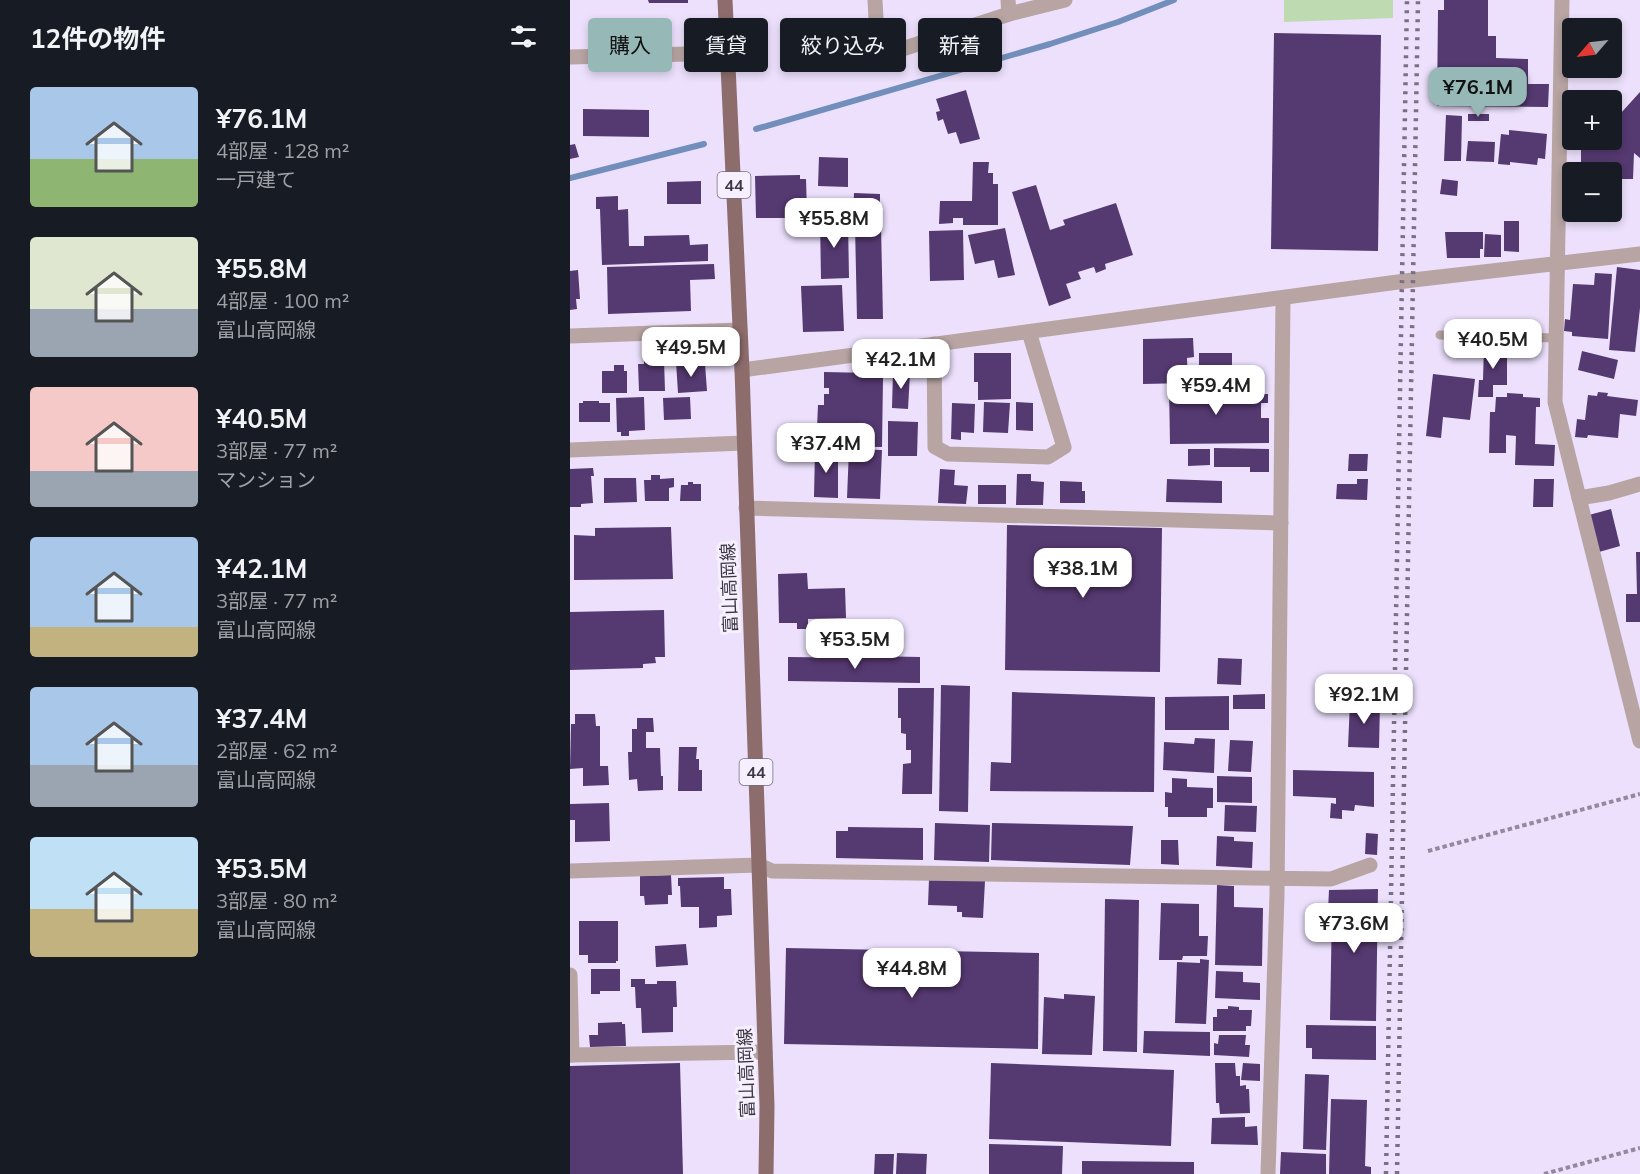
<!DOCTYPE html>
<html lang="ja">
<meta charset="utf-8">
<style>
:root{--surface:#171b24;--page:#20242c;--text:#f1f3f6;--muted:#9ea1a6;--accent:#96b8b6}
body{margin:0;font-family:Mulish,"Noto Sans JP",sans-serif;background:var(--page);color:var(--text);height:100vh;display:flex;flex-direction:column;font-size:22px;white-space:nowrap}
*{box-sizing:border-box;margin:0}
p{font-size:20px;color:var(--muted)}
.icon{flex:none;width:33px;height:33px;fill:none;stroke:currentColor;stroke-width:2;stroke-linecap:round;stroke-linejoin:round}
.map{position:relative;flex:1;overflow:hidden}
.panel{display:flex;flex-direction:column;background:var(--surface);width:570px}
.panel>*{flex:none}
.guide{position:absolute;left:18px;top:18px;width:570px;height:54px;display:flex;gap:12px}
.needle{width:39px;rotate:242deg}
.tools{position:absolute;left:992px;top:18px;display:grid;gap:12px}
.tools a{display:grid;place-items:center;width:60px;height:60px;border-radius:6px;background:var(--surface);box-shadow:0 3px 9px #0003;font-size:30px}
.price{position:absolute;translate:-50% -51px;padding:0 14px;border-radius:12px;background:#fff;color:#222;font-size:20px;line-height:39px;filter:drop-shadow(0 2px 3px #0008)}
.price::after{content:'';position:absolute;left:50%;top:36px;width:18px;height:14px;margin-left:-9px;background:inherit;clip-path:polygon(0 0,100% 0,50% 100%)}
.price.active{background:var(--accent);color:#111}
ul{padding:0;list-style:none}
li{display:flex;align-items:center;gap:18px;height:150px;padding:0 30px}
li span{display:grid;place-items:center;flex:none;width:168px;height:120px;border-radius:6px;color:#555}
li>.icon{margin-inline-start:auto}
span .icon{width:72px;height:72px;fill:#fffc;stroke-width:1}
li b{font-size:26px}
h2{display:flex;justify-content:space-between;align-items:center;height:72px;padding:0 30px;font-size:26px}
.chip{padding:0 21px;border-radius:6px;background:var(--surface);box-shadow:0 3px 9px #0003;font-size:21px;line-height:54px}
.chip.active{background:var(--accent);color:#111}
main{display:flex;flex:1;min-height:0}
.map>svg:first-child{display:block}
.green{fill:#bddab1}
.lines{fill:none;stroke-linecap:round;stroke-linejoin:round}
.stream{stroke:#728ebb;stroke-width:6}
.building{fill:#553971}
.path{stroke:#92899e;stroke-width:4;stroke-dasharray:4.5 3;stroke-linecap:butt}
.service{stroke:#b7a4a3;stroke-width:9}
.minor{stroke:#b7a4a3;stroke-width:15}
.tertiary{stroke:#b7a4a3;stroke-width:15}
.primary{stroke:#8d6d6c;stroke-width:15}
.rail{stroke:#797183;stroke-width:4.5;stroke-dasharray:3 6;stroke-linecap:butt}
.labels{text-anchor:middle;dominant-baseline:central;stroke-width:6;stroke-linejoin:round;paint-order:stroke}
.shield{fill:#f6f0fe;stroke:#746e7c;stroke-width:1.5}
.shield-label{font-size:16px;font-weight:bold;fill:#3d3745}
.street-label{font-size:18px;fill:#3d3745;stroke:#f6f0fe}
</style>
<main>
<section class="panel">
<h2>12件の物件<svg class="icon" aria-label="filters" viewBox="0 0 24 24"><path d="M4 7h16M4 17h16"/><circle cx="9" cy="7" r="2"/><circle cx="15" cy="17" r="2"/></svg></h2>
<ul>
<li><span style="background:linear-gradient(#a9c7e8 60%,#8fb573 0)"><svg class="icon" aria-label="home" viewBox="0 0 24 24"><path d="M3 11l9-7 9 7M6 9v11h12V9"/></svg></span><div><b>¥76.1M</b><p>4部屋 · 128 m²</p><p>一戸建て</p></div></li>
<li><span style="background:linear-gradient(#dfe7d0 60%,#9aa5b1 0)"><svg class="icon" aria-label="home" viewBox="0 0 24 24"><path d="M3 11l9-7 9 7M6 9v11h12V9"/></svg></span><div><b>¥55.8M</b><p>4部屋 · 100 m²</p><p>富山高岡線</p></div></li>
<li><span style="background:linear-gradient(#f6c9c9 70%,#9aa5b1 0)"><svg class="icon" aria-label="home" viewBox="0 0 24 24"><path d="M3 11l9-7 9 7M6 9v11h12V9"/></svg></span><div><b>¥40.5M</b><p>3部屋 · 77 m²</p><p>マンション</p></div></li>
<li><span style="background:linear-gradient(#a9c7e8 75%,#c2b280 0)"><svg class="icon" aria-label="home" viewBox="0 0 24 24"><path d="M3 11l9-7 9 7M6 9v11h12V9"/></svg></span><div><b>¥42.1M</b><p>3部屋 · 77 m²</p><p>富山高岡線</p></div></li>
<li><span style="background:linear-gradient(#a9c7e8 65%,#9aa5b1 0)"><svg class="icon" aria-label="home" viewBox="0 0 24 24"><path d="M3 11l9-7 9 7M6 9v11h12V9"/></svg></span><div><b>¥37.4M</b><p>2部屋 · 62 m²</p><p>富山高岡線</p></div></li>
<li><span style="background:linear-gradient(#bfe0f5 60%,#c2b280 0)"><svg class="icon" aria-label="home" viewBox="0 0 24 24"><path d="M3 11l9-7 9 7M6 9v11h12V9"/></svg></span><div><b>¥53.5M</b><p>3部屋 · 80 m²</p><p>富山高岡線</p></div></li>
</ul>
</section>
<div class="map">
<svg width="1070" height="1174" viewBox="0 0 1070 1174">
<rect width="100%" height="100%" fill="#ece0fc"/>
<path class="green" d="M714,0H823V18L714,22Z"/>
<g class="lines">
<g class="stream">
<path d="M186,129L480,44L548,22L604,0"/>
<path d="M0,178L134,144"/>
</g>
</g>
<g class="building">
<path d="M78,0H118V3H79Z"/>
<path d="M874,0H918V36H926V58L958,59V84H979L978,107L867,106L868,10H874Z"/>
<path d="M704,33L811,35L808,251L701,249Z"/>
<path d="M396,90L410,139L390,144L386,132L378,134L373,119L368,121L366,112L370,111L366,99Z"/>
<path d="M1070,92V158L1064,153L1063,179H1046V173L1041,172H1011V140H1041V124Z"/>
<path d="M13,109L79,110V137L13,136Z"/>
<rect x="898" y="114" width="21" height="7"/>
<path d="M876,115L892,116L891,161H874Z"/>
<path d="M939,130L977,134L975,159L968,158L967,165L940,162V165L928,164L931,134L939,135Z"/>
<path d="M898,141L925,142L924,162L896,161Z"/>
<path d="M5,144L9,157L0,159V145Z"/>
<path d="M249,157L278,158V187L248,186Z"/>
<path d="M403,162H419L418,173H423V184H428V225H393V218H383V223L369,224L370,201H402Z"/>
<path d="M230,175V179H236L237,212H233V218H186L185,176Z"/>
<path d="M872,179L888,181L887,196L870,194Z"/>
<path d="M131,181V204H97V182Z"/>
<path d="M466,185L480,230L495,225L493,220L546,203L563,255L535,264L536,269L526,273L524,267L508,272L511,279L496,284L501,298L479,306L442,192Z"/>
<path d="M284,193L310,194V216L283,215Z"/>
<path d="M48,196V210L58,209L59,246H74V236L119,235L120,245L138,244V261L32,265L30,209H26V197Z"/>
<path d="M250,220H278L279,278L251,279Z"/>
<path d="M934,221H949V252L934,251Z"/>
<path d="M285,225H311L313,319H287Z"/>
<path d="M435,228L445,275L428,278L424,260L405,264L398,235Z"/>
<path d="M393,230L394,280L360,281L359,231Z"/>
<path d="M875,232H913V249H910V258H877Z"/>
<path d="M915,234L931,235V257H914Z"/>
<path d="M144,264L145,279L120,280L121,311L38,314L37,267Z"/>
<path d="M1047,267L1070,270V308L1065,352L1039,350Z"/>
<path d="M8,270L10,299H6L7,309L0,310V271Z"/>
<path d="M1025,273L1042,274L1038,339L1002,336V332L994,331L995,319L1000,320L1003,284L1024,285Z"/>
<path d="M272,285L274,331L233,332L231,286Z"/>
<path d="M623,338L624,357L617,358L618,383L573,384V339Z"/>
<path d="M914,345L937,346V385H923V397H908L909,380H913Z"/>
<path d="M1012,351L1048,360L1044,379L1008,370Z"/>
<path d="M404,353H441V399L408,400V382H404Z"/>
<path d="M629,353H662V383H646V381H635V377H629Z"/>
<path d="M74,360H94L95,391H69L68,364H74Z"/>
<path d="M106,362H113L114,365L135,364L137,391L108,393Z"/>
<path d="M44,365H54V371H57V393H32V371H44Z"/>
<path d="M254,372L302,373V377H313L312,447L253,446V428H247L248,405H254V394H259V388H254Z"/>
<path d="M323,372L340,373L338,409L322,408Z"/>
<path d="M863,374L905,379L900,420L873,417L871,438L856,436Z"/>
<path d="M667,385V394H698V403H691V418H699V443L600,444L599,386Z"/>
<path d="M1028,392L1038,393L1037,396L1068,400L1066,416L1050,414L1048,438L1018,435L1017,438L1005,437L1007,419L1015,420L1018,395L1027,396Z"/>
<path d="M937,393L953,394V397L970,398V407H966L965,444L985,445L984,466L945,465L946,436L936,435V453H919L920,412H925L926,397H937Z"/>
<path d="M74,397L75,430L59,431V436H51V432H47L46,398Z"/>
<path d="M120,397L121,419L94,420L93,398Z"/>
<path d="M13,401H29V403H40V422H9V403H13Z"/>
<path d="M414,402L440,403L438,433L413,432Z"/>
<path d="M446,402L463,403V431L446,430Z"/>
<path d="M382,403L405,404L404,433L391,432V440L381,439Z"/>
<path d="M318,421L348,422L347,456H318Z"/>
<path d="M644,448L699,449V472H680V467H644Z"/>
<path d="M279,449L312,450L310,499L277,498Z"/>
<path d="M618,449H640V465L618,466Z"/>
<path d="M245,450H268V498L244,497Z"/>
<path d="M779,454H798L797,471H778Z"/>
<path d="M23,468L24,476H21L23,503L11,504V507H0V469Z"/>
<path d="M370,469L385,470L384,485L398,486L396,504L368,503Z"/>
<path d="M447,474H461V481L474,482L473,505H446Z"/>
<path d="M81,475H90V479L104,478V487L99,488V501H75L74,480H81Z"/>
<path d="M34,478H66L67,502L34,503Z"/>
<path d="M597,479L652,481V503L596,502Z"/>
<path d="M787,479H798L797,500L766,499L767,484H787Z"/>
<path d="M964,479H984L983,507H963Z"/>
<path d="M490,481L512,482V491H515V503H490Z"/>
<path d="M118,482H123V484H131V501H110L111,485H118Z"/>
<rect x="408" y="485" width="28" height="19"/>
<path d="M1041,509L1050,546L1029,552L1019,515Z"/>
<path d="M437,525L592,528L590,672L435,670Z"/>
<path d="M101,527L103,579L4,580V535L25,536V528Z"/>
<path d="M1066,552H1070V622H1056V594H1067Z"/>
<path d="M237,573L238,589L275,588L276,618L238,619V629H227V623H209L208,574Z"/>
<path d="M94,610L95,657H85L86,663L73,664V668L0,670V612Z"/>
<path d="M297,656L350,657V683L218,681V657L296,658Z"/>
<path d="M648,658L672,659L671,685L647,684Z"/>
<path d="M371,685L400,686L398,812L369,811Z"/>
<path d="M328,688H364L362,794H332L333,764L341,763V750H336V734L331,733V718H328Z"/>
<path d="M442,692L585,697L584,792L420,791L421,762L441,763Z"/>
<path d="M695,694V709H663V695Z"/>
<path d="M659,696V730H595V697Z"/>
<path d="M780,702L810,703L809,748L778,747Z"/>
<path d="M5,714H25L26,726H30V766H38L39,785L13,786V768L0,769L1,724H5Z"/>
<path d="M67,718H83L84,732H76V748H90L91,776H93V790L68,791L67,779L59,780L58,752H62V729H67Z"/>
<path d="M625,738L645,739L644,773L593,770L594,742L624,744Z"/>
<path d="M660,740L683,741L681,772L658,771Z"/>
<path d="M109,747H127L126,759H129V770H132V791H108Z"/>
<path d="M723,770L804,772V807L785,805L784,811L772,810V819L760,818L761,803L766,804V798L723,796Z"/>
<path d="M647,776L682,777V803L647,802Z"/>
<path d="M602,778L617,779V787L643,788V808H637V817H598V807H595V792L602,793Z"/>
<path d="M39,803L40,841L5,842V820H0V804Z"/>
<path d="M655,805L687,806L686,832L654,831Z"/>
<path d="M365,823L420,825L419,862L364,860Z"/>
<path d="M422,823L563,826L560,865L421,860Z"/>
<path d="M278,827L353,828V860L266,858V831H278Z"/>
<path d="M796,833L808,834L807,855L795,854Z"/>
<path d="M647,836L664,837V841L683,842L682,868L646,866Z"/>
<path d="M591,840H608L609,865L591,864Z"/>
<path d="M101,875L102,895H98V904L75,905L74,896H70V876Z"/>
<path d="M154,877V889H161L162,915L147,916V927L129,928V907H111L110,886H108V878Z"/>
<path d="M359,879L415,881L413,918L392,917V912H387V906L358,905Z"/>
<path d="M647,885L664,886V907L693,908L692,966L645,965Z"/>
<path d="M808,889L806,1021L760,1020L762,909L758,910L759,890Z"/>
<path d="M535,899L569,900L567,1052L533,1051Z"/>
<path d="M591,903L629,904V936H638L637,956H613L612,960H589Z"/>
<path d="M9,921H48V961H46V963H18V955H9Z"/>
<path d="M116,944L118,965L86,967L85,946Z"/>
<path d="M216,948L469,953L468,1049L214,1044Z"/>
<path d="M630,959L639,960L636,1024L605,1023L607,962L630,963Z"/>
<path d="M21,969H50V991H30V994H21Z"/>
<path d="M646,971L673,972V982L690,983V1000L645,998Z"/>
<path d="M61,979H75V984H87V981H106L107,1007H103V1032L72,1033L71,1008H66L65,987H61Z"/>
<path d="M494,994L525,996L522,1055L472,1054L474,997L494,999Z"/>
<path d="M658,1006L669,1007V1010H682L681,1026H676V1031H643V1017H647V1009H658Z"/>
<path d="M52,1022V1024H55L56,1046L20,1047L19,1035H28V1023Z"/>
<path d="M736,1025L806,1026V1060L742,1059V1048H736Z"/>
<path d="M574,1031L640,1032V1056L573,1053Z"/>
<path d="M649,1035H676L675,1045H680L679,1057L644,1055V1043L648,1044Z"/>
<path d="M110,1063L113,1174H0V1066Z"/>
<path d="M421,1063L604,1070L601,1146L419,1139Z"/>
<path d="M645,1063H665L666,1076H670V1086L676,1085V1089H679L680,1113L650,1114L649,1103H646Z"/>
<path d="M673,1063L690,1064V1081L671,1080Z"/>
<path d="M735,1074L759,1075L756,1150L733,1149Z"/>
<path d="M761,1099L797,1100L795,1166L801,1167V1174H759Z"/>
<path d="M675,1117V1127L687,1126L688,1145L641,1144L642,1118Z"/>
<path d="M419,1144L493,1146L492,1174H419Z"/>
<path d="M711,1152L756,1154V1174H710Z"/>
<path d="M327,1153L357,1154L356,1174H326Z"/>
<path d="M305,1154H324L323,1174H304Z"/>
<path d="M512,1161L624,1162V1174H512Z"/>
</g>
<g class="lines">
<g class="path">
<path d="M858,851L1070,794"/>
<path d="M974,1174L1070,1148"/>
</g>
<path class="service" d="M870,335L986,338"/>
<g class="minor">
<path d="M305,0L308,57L439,14"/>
<path d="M438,0L439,14L495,0"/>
<path d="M992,0L985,402L1070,741"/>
<path d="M0,57L156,53"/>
<path d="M0,336L170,330"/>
<path d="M364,344L365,447L378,454L478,457L494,447L459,332"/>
<path d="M0,450L174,443"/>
<path d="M1009,498L1039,493L1070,484"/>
<path d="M176,508L711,523"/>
<path d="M0,871L189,865L202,871L761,879L800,865"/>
<path d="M0,975L2,1055"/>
<path d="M0,1055L195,1052"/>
<path d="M698,1174L707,894L713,298"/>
</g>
<path class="tertiary" d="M172,370L843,280L1070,254"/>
<path class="primary" d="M155,0L172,370L189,865L197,1106L196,1174"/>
<g class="rail">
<path d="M816,1174L837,0"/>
<path d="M827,1174L848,0"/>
</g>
</g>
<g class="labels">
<g class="shield">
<rect x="147.5" y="172" width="33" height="26" rx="4.5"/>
<rect x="169.5" y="759" width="33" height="26" rx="4.5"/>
</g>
<g class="shield-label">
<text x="164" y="185">44</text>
<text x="186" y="772">44</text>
</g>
<g class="street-label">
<text transform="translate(159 588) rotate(-92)">富山高岡線</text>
<text transform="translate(176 1073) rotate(-92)">富山高岡線</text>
</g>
</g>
</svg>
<div class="tools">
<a><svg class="needle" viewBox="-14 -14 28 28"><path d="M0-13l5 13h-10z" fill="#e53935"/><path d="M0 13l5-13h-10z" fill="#9ea1a6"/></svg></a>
<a>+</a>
<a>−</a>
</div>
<b class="price active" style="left:908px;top:118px">¥76.1M</b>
<b class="price" style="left:264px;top:249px">¥55.8M</b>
<b class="price" style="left:923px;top:370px">¥40.5M</b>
<b class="price" style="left:121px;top:378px">¥49.5M</b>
<b class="price" style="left:331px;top:390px">¥42.1M</b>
<b class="price" style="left:646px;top:416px">¥59.4M</b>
<b class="price" style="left:256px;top:474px">¥37.4M</b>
<b class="price" style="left:513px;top:599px">¥38.1M</b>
<b class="price" style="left:285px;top:670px">¥53.5M</b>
<b class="price" style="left:794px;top:725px">¥92.1M</b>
<b class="price" style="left:784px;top:954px">¥73.6M</b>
<b class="price" style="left:342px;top:999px">¥44.8M</b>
<div class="guide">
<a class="chip active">購入</a>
<a class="chip">賃貸</a>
<a class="chip">絞り込み</a>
<a class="chip">新着</a>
</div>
</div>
</main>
